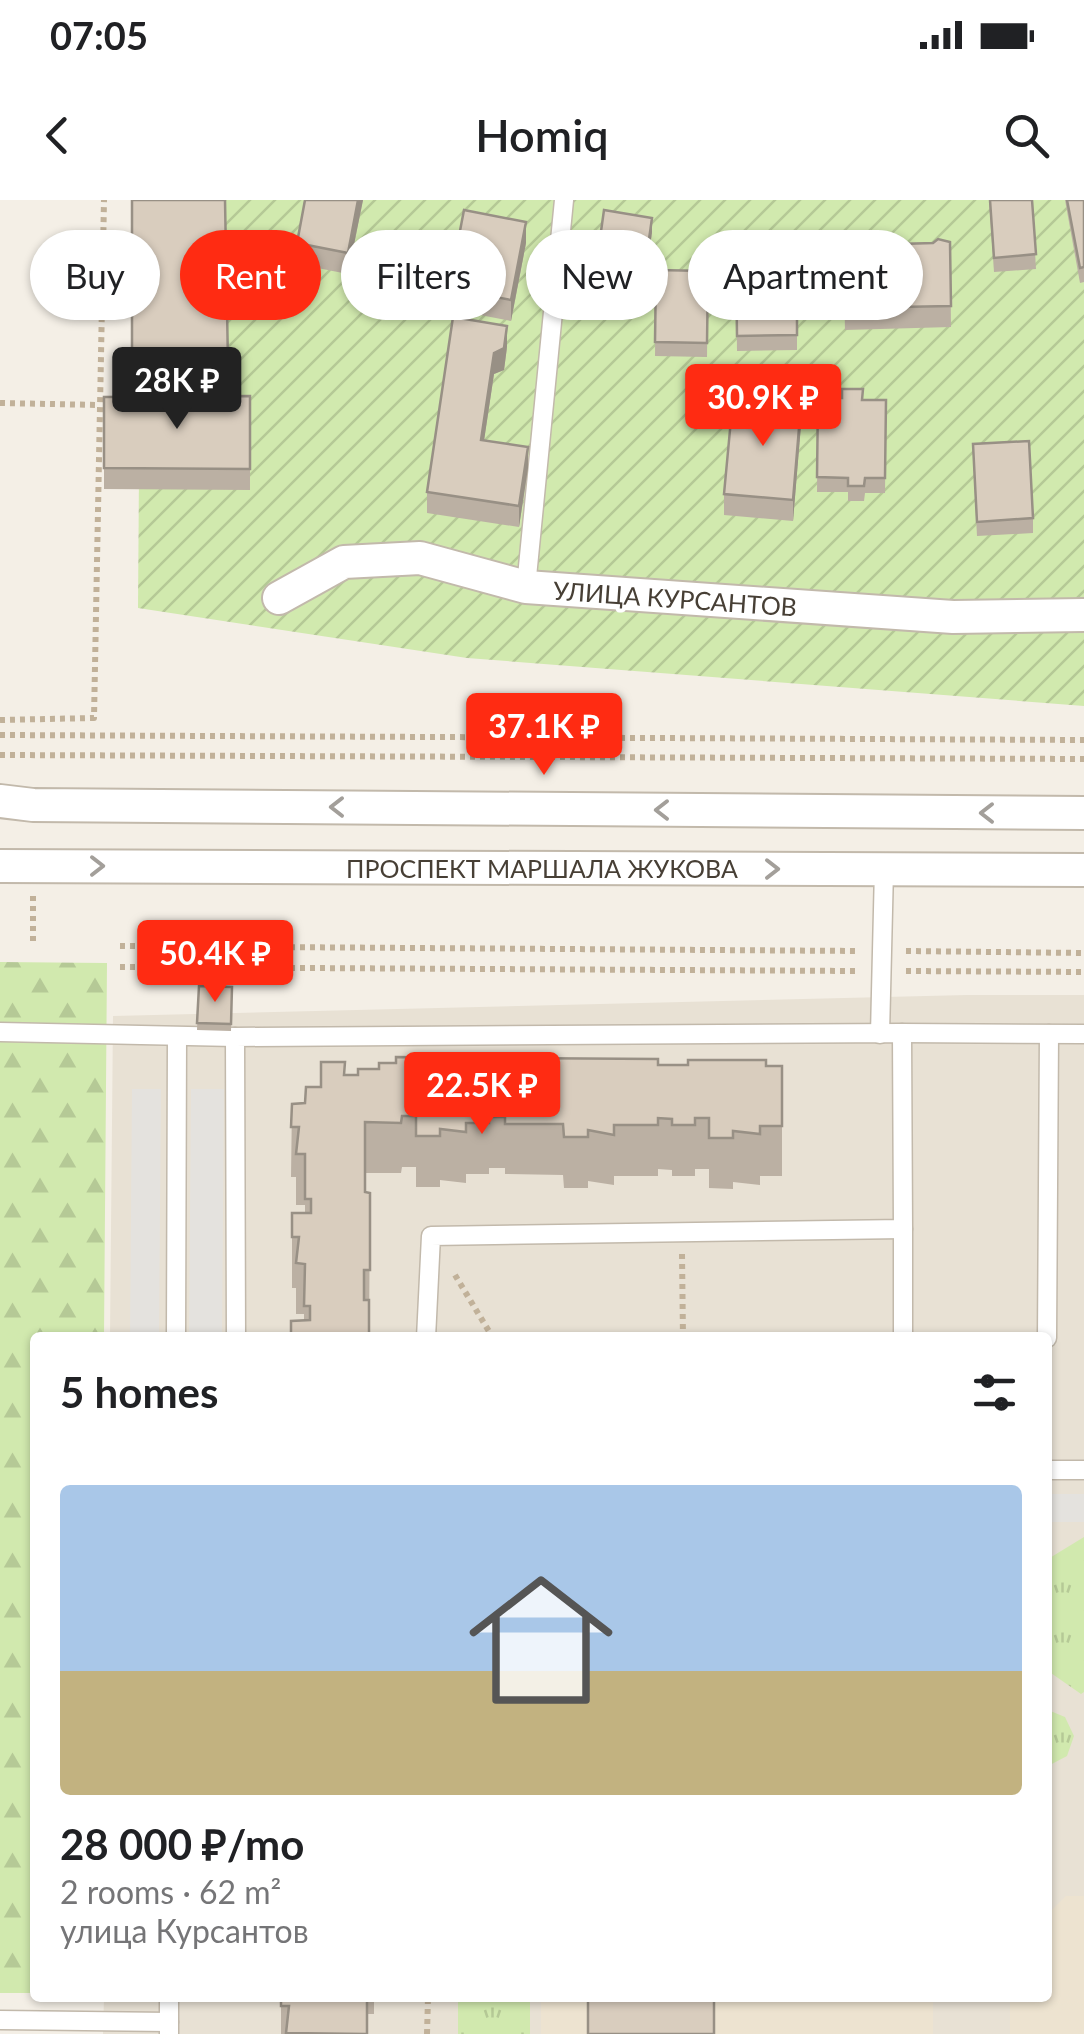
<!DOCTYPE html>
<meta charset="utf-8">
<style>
:root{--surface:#fff;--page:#f2f2f2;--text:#202124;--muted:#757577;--line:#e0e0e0;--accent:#ff2b12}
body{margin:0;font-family:Lato,sans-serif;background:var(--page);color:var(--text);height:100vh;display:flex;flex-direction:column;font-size:38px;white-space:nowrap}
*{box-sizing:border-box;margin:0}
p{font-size:32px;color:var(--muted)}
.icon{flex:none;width:55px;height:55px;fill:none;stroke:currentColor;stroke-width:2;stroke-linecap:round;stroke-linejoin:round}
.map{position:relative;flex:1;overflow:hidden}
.sheet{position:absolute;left:30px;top:1132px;width:1022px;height:670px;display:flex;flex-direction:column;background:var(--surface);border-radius:10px;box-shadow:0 2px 8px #0004}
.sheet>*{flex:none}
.hud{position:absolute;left:30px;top:30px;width:1025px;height:90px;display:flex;gap:20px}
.price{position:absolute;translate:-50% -85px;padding:0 22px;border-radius:10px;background:var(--accent);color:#fff;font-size:32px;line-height:65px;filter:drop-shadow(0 2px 5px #0008)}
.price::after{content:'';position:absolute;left:50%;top:60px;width:30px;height:22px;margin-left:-15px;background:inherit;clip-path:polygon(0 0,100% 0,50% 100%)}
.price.selected{background:#222;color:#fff}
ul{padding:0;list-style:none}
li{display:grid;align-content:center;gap:20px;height:530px;padding:0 30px}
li+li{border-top:2px solid var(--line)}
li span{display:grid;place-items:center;height:310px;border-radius:10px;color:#555}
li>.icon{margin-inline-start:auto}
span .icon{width:180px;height:180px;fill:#fffc;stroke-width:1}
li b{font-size:42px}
h2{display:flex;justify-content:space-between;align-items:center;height:120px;padding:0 30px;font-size:42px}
.pill{padding:0 35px;border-radius:45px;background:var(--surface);box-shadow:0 2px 8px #0004;font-size:35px;line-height:90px}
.pill.selected{background:var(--accent);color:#fff}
.status{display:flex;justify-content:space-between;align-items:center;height:70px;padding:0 50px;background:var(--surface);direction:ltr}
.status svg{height:28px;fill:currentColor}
header{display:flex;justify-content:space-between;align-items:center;height:130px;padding:0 30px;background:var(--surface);font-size:45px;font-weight:600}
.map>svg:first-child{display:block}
.residential{fill:#e8e1d4}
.education{fill:#ede3d0}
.grass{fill:url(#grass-tufts)}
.forest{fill:url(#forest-firs)}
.garden{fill:url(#garden-furrows)}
.parking{fill:#e4e2de}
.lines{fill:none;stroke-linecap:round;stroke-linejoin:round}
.lane-casing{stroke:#c2b9ab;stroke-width:21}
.street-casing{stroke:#c2b9ab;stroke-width:36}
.path{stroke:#c1b199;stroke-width:6;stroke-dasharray:5 5;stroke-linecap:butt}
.lane{stroke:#fff;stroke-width:18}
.street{stroke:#fff;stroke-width:32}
.wall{fill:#bbb0a3}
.shaded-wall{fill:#989085}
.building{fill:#d9cdbe;stroke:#989085;stroke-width:2.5}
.oneway{stroke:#a39f9a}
.labels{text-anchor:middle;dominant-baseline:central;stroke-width:8;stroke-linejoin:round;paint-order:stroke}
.street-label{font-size:25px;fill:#473f35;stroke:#fff}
</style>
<div class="status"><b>07:05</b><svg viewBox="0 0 49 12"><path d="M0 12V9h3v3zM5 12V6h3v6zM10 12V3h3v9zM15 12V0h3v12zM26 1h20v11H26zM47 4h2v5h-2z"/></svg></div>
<header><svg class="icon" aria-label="back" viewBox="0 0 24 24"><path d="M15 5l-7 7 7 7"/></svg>Homiq<svg class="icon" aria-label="search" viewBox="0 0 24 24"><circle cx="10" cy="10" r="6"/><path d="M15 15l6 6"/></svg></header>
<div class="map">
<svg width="1084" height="1834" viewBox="0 0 1084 1834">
<defs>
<pattern id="grass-tufts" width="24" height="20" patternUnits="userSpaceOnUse" patternTransform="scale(2.5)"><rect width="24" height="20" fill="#d1e9ae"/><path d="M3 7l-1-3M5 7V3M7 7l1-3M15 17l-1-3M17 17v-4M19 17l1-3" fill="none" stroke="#b5c996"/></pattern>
<pattern id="forest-firs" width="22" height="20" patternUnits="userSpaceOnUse" patternTransform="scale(2.5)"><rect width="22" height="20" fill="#d1e9ae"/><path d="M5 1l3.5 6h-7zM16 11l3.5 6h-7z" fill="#b5c996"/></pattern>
<pattern id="garden-furrows" width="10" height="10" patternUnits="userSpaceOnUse" patternTransform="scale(2.5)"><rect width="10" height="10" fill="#d1e9ae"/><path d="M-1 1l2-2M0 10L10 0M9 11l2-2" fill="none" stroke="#b5c996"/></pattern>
</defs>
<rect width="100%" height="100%" fill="#f4efe6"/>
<path class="residential" d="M967,795H1084V1834H103L104,1798H1048V1138L110,1137L113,816Z"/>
<g class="education">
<path d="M1066,1696H1084V1834H1010V1798H1048V1714Z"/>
<rect x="541" y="1798" width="392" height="36"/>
</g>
<g class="grass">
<path d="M1084,1337V1492L1081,1494L1048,1471V1359Z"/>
<path d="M1048,1510L1065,1517L1074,1536L1067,1556L1048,1566Z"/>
<rect x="458" y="1798" width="72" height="36"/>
</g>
<path class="forest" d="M0,762L107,763L104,1137L35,1138V1793H0Z"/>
<path class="garden" d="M141,0H1084V506L467,458L138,408Z"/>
<g class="parking">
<path d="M132,889H161L159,1137H130Z"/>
<path d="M191,889H224L222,1137H189Z"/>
<rect x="1048" y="1294" width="36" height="28"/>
</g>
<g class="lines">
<g class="lane-casing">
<g id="lane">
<path d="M526,387L564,0"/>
<path d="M0,832L235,837"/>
<path d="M902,833L1084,834"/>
<path d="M880,834L884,669"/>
<path d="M903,1029V1138"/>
<path d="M176,1138L177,837"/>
<path d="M236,1138L235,837L902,833L903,1029L431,1036L426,1138"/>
<path d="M1047,1138L1049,834"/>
<path d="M1048,1270H1084"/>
<path d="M0,1820L169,1822"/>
<path d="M169,1834V1798"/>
</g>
</g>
<g class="street-casing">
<g id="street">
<path d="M279,398L344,362L420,358L526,387L953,417L1084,415"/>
<path d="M0,601L33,605L1084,613"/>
<path d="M0,666L1084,670"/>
</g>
</g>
<g class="path">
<path d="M0,203L100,205"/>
<path d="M0,520L94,518L104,0"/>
<path d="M0,535L1084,540"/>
<path d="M0,555L1084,559"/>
<path d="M33,696V745"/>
<path d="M120,746L859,751"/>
<path d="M906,751L1084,753"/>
<path d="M120,767L858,771"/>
<path d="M906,771L1084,772"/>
<path d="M682,1054L683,1138"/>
<path d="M455,1075L493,1138"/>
<path d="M427,1834L428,1798"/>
</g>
<use href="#lane" class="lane"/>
<use href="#street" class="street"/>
</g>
<g class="wall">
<path d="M132,0L228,164V191H132Z"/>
<path d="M305,0H363L348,74L297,64V43Z"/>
<path d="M989,0H1032L1036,69L994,72Z"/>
<path d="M1065,0H1084V82L1080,83Z"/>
<path d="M652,32L643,96L595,89V74Z"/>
<path d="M950,42L951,127L845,130L843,44Z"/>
<path d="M526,43L511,121L449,109V88Z"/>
<path d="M797,64V150L737,151L736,65Z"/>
<path d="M656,70L708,71L707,157L655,156Z"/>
<path d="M507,147L504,170L494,174L484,240L528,268L519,327L427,313V292Z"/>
<path d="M250,196V290L104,289V197Z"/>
<path d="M818,198L886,200L885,293H865L864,301H848V292H817Z"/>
<path d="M801,225L793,321L724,315V294Z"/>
<path d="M973,259L1033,318V333L977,336Z"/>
<path d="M199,786L232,787L231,831L197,830Z"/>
<path d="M473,864L782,866V976H760V985L733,982V989L709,988V969H695V976H672V970L658,969V976H614V985L588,981V988H564L563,975L505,974V968H489V974H466V983L440,980V987H416V967H402L401,973H365V992L370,993L369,1138L304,1121V1114H296V1088H292V1013H305V1005H296V977H291L292,904L305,903L321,887L345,875H358L379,869Z"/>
<path d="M281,1798H374V1814H367V1834H281Z"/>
</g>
<g class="shaded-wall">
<path d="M358,0H363L348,74V53Z"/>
<path d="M652,18V32L643,96V82Z"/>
<path d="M526,22V43L511,121V100Z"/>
<path d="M507,126V147L504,170L494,174L481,261V240L494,153Z"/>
<path d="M801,204V225L793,321V300Z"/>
<path d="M528,247V268L519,327V306Z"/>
</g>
<g class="building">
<path d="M132,0H225L228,164H132Z"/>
<path d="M305,0H358L348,53L297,43Z"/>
<path d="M990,0H1032L1036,54L994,58Z"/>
<path d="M1067,0H1084V67L1080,68Z"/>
<path d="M464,10L526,22L511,100L449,88Z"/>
<path d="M604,10L652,18L643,82L595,74Z"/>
<path d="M859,39L867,45L933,43L938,39L950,42L951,106L845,108L843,44Z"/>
<path d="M797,64V135L737,136L736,65Z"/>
<path d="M656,70L708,71L707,143L655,142Z"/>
<path d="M453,117L507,126L504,148L494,153L481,240L528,247L519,306L427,292Z"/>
<path d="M842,189H863L862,200H886L885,278H865L864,286H848V278L817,277L818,198H842Z"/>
<path d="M250,196V269L104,268V197Z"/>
<path d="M733,198L801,204L793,300L724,294Z"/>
<path d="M1029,241L1033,318L977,322L973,244Z"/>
<path d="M199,786L232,787L231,824L197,823Z"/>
<path d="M396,857L473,858L472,864H505V858L658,859V865H688V860H766V866H782V926H760V934L733,931V938H709V918H695V925H672V919L658,918V925H614V935L588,930V937H564L563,924H505V917H489V923H466V932L440,929V936H416V916H402L401,923L365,922V992L370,993V1070H364V1100H369V1138H291V1121L310,1120V1106H304L305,1064L296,1063L299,1037H292V1013H311V999H305V954H296L299,927H291L292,904L305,903L306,887H321V862H345L344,875H358V869H379V863H396Z"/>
<path d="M281,1798H367V1834L286,1833L289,1806H281Z"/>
<rect x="588" y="1798" width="126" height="36"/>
</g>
<defs><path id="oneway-chevron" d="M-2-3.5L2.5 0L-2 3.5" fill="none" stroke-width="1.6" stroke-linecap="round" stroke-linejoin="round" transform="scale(2.5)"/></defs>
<g class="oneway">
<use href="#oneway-chevron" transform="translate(337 607) rotate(-180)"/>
<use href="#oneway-chevron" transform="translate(662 610) rotate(-180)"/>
<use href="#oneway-chevron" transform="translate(987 613) rotate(-180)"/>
<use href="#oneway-chevron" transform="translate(97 666)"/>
<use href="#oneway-chevron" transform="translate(772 669)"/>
</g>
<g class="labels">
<g class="street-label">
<text transform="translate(675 398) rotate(4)">УЛИЦА КУРСАНТОВ</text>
<text x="542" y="668">ПРОСПЕКТ МАРШАЛА ЖУКОВА</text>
</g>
</g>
</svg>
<b class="price selected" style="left:177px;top:232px">28K ₽</b>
<b class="price" style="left:763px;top:249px">30.9K ₽</b>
<b class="price" style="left:544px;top:578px">37.1K ₽</b>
<b class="price" style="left:215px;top:805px">50.4K ₽</b>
<b class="price" style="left:482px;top:937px">22.5K ₽</b>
<div class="hud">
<a class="pill">Buy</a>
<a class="pill selected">Rent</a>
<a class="pill">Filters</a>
<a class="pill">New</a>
<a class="pill">Apartment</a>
</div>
<section class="sheet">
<h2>5 homes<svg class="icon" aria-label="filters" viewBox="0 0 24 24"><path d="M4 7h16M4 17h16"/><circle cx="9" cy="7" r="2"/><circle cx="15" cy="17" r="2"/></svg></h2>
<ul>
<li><span style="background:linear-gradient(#a9c7e8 60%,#c2b280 0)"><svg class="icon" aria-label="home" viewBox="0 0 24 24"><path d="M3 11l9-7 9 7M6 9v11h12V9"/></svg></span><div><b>28 000 ₽/mo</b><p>2 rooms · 62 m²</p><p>улица Курсантов</p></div></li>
</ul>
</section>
</div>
